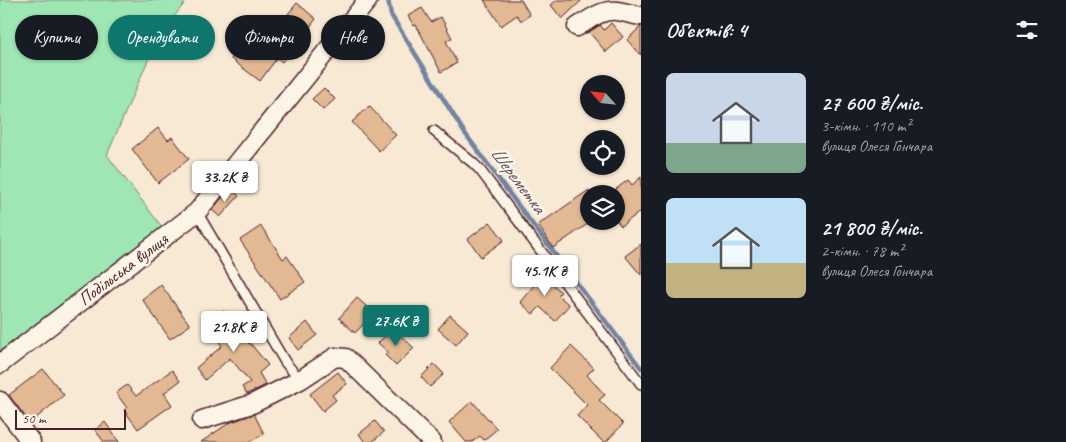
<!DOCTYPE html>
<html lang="uk">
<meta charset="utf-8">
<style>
:root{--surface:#171b24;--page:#242831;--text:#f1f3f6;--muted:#9ea1a6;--accent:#0f766e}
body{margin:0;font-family:Caveat,sans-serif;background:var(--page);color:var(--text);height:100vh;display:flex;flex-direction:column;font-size:19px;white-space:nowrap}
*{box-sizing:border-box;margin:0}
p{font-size:16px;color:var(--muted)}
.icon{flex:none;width:28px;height:28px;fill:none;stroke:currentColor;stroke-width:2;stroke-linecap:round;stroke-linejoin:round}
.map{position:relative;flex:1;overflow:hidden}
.details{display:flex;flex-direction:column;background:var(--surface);width:425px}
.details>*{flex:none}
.hud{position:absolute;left:15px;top:15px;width:475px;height:45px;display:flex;gap:10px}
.needle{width:32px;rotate:297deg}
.fabs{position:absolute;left:580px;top:75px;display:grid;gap:10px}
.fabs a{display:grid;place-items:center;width:45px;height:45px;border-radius:50%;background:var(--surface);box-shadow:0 1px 4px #0004;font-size:25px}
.scale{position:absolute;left:15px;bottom:12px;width:111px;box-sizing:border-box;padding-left:5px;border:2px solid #4a1f2b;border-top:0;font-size:14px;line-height:18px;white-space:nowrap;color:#4a1f2b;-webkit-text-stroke:4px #fcf5e5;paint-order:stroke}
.price{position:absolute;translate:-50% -42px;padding:0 11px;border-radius:5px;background:#fff;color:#222;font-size:16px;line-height:32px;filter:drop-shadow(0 1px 2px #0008)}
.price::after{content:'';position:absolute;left:50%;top:30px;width:15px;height:11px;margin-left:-8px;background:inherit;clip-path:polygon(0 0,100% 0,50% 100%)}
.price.selected{background:var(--accent);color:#fff}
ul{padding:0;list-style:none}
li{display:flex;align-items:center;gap:15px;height:125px;padding:0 25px}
li span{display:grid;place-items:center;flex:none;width:140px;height:100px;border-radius:8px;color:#555}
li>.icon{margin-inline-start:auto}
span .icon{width:60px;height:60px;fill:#fffc;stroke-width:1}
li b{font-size:21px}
h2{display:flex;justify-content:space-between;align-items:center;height:60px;padding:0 25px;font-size:21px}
.tag{padding:0 18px;border-radius:22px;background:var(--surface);box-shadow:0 1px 4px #0004;font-size:18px;line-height:45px}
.tag.selected{background:var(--accent);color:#fff}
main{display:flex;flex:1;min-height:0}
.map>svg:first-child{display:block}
.green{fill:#9ee7b5;stroke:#748370}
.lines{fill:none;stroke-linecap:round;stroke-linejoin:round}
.stream{stroke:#7383a0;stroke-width:4.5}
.building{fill:#e2b992;stroke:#4a1f2b}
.lane-casing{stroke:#4a1f2b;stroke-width:12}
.street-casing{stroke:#4a1f2b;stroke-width:21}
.lane{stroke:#fcf5e5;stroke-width:9}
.street{stroke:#fcf5e5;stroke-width:18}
.labels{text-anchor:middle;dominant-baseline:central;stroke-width:5;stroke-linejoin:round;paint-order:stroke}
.street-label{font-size:18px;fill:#4a1f2b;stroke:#fcf5e5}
.water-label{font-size:19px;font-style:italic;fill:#5f5166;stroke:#fcf5e5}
</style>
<main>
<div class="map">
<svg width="641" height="442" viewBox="0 0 641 442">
<rect width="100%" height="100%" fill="#f7e9d4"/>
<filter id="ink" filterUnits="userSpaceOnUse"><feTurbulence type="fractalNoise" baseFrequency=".02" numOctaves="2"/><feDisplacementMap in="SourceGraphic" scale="10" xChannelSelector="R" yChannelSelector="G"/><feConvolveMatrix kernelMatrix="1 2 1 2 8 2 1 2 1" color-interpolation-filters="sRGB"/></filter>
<g filter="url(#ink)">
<path class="green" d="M0,0H187L158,37L107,155L168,235L0,364Z"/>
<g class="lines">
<path class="stream" d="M388,0L391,15L464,132L515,201L641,368"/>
</g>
<g class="building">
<path d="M484,0H521L530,15L521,21L517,15L501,26Z"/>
<path d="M557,0H582L562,19L551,5Z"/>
<path d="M297,3L316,19L282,62L277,58L260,81L231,59L260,20L274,31Z"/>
<path d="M422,8L431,22L441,17L452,38L446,41L457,63L441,72L416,25L414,26L408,16Z"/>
<path d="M195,21L211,33L203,44L187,31Z"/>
<path d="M611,23L623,37L606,52L589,32L600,25L604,30Z"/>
<path d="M641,26V55L627,40Z"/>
<path d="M324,88L335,99L323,110L312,99Z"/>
<path d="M369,106L396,135L379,151L352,122Z"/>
<path d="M158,128L168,140L172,137L189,159L158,183L132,149Z"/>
<path d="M641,177V211L621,226L616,220V189L628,180L632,185Z"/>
<path d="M230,188L239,196L220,217L212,210Z"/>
<path d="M589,190V223L553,248L538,225Z"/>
<path d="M490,222L504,240L481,257L468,239Z"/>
<path d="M261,226L283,259L287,256L305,282L280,299L240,240Z"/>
<path d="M641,244V275L625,256Z"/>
<path d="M544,270L553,278L550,282L561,292L558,295L569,305L555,321L540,307L533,314L520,302L535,284L532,282Z"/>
<path d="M161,285L190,325L170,339L142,299Z"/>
<path d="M357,298L374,313L355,333L339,318Z"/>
<path d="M224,311L249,344L250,343L268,365L259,373L266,385L247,394L242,387L250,382L230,358L205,380L196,368L222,346L206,324Z"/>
<path d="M450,315L468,331L456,345L438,329Z"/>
<path d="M307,322L317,335L298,350L289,338Z"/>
<path d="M393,328L414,348L396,366L385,355L388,352L378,343Z"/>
<path d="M571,346L594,368L587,375L605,395L599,400L623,424L606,442H603L577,416L587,405L550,368Z"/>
<path d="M434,364L444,374L430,387L421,377Z"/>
<path d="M43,369L64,395L30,423L9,395Z"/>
<path d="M172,370L180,381L164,393L172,405L138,429L124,410L127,408L116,393L127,385L136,396Z"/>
<path d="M338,372L347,384L332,395L336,400L323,411L310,394Z"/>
<path d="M472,401L497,429L484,440L480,436L472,442H466L449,422Z"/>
<path d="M254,414L264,434L249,442H201L229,423Z"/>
<path d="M375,421L384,432L372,442H365L359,434Z"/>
<path d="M105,422L119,442H104L95,430Z"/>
</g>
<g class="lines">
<g class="lane-casing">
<g id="lane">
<path d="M434,131L473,163L480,170L641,384"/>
<path d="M197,212L285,362L300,380"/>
</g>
</g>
<g class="street-casing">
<g id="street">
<path d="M577,27C589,20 602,9 617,11C625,12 633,15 641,16"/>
<path d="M0,364L197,212L368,0"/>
<path d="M0,401L31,442"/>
<path d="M202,420L252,404L300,380L335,357L346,358L432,442"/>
</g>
</g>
<use href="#lane" class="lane"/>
<use href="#street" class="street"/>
</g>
</g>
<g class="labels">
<g class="street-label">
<text transform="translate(123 269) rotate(-37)">Подільська вулиця</text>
</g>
<g class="water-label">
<text transform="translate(518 180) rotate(53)">Шереметка</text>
</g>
</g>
</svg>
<div class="fabs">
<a><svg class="needle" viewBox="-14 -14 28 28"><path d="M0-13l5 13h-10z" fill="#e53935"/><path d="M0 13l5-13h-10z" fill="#9ea1a6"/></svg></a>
<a><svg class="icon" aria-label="locate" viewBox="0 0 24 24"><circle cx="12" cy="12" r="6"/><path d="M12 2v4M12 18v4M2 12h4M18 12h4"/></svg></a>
<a><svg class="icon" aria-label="layers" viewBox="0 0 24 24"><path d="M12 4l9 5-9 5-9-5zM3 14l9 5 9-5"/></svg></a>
</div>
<div class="scale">50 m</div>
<b class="price" style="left:225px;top:203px">33.2K ₴</b>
<b class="price" style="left:545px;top:297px">45.1K ₴</b>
<b class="price selected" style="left:396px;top:347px">27.6K ₴</b>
<b class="price" style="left:234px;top:353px">21.8K ₴</b>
<div class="hud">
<a class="tag">Купити</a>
<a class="tag selected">Орендувати</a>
<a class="tag">Фільтри</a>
<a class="tag">Нове</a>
</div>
</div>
<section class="details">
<h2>Об’єктів: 4<svg class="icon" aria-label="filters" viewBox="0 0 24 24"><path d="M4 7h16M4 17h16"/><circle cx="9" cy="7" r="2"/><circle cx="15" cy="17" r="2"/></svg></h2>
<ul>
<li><span style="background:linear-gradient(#c9d6e8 70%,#7fa58c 0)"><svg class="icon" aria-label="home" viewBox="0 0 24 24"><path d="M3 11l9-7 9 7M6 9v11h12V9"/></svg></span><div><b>27 600 ₴/міс.</b><p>3-кімн. · 110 m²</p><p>вулиця Олеся Гончара</p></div></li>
<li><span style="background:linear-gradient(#bfe0f5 65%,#c2b280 0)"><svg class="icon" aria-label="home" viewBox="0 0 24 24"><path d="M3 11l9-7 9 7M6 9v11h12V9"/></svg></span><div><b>21 800 ₴/міс.</b><p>2-кімн. · 78 m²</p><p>вулиця Олеся Гончара</p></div></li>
</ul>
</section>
</main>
